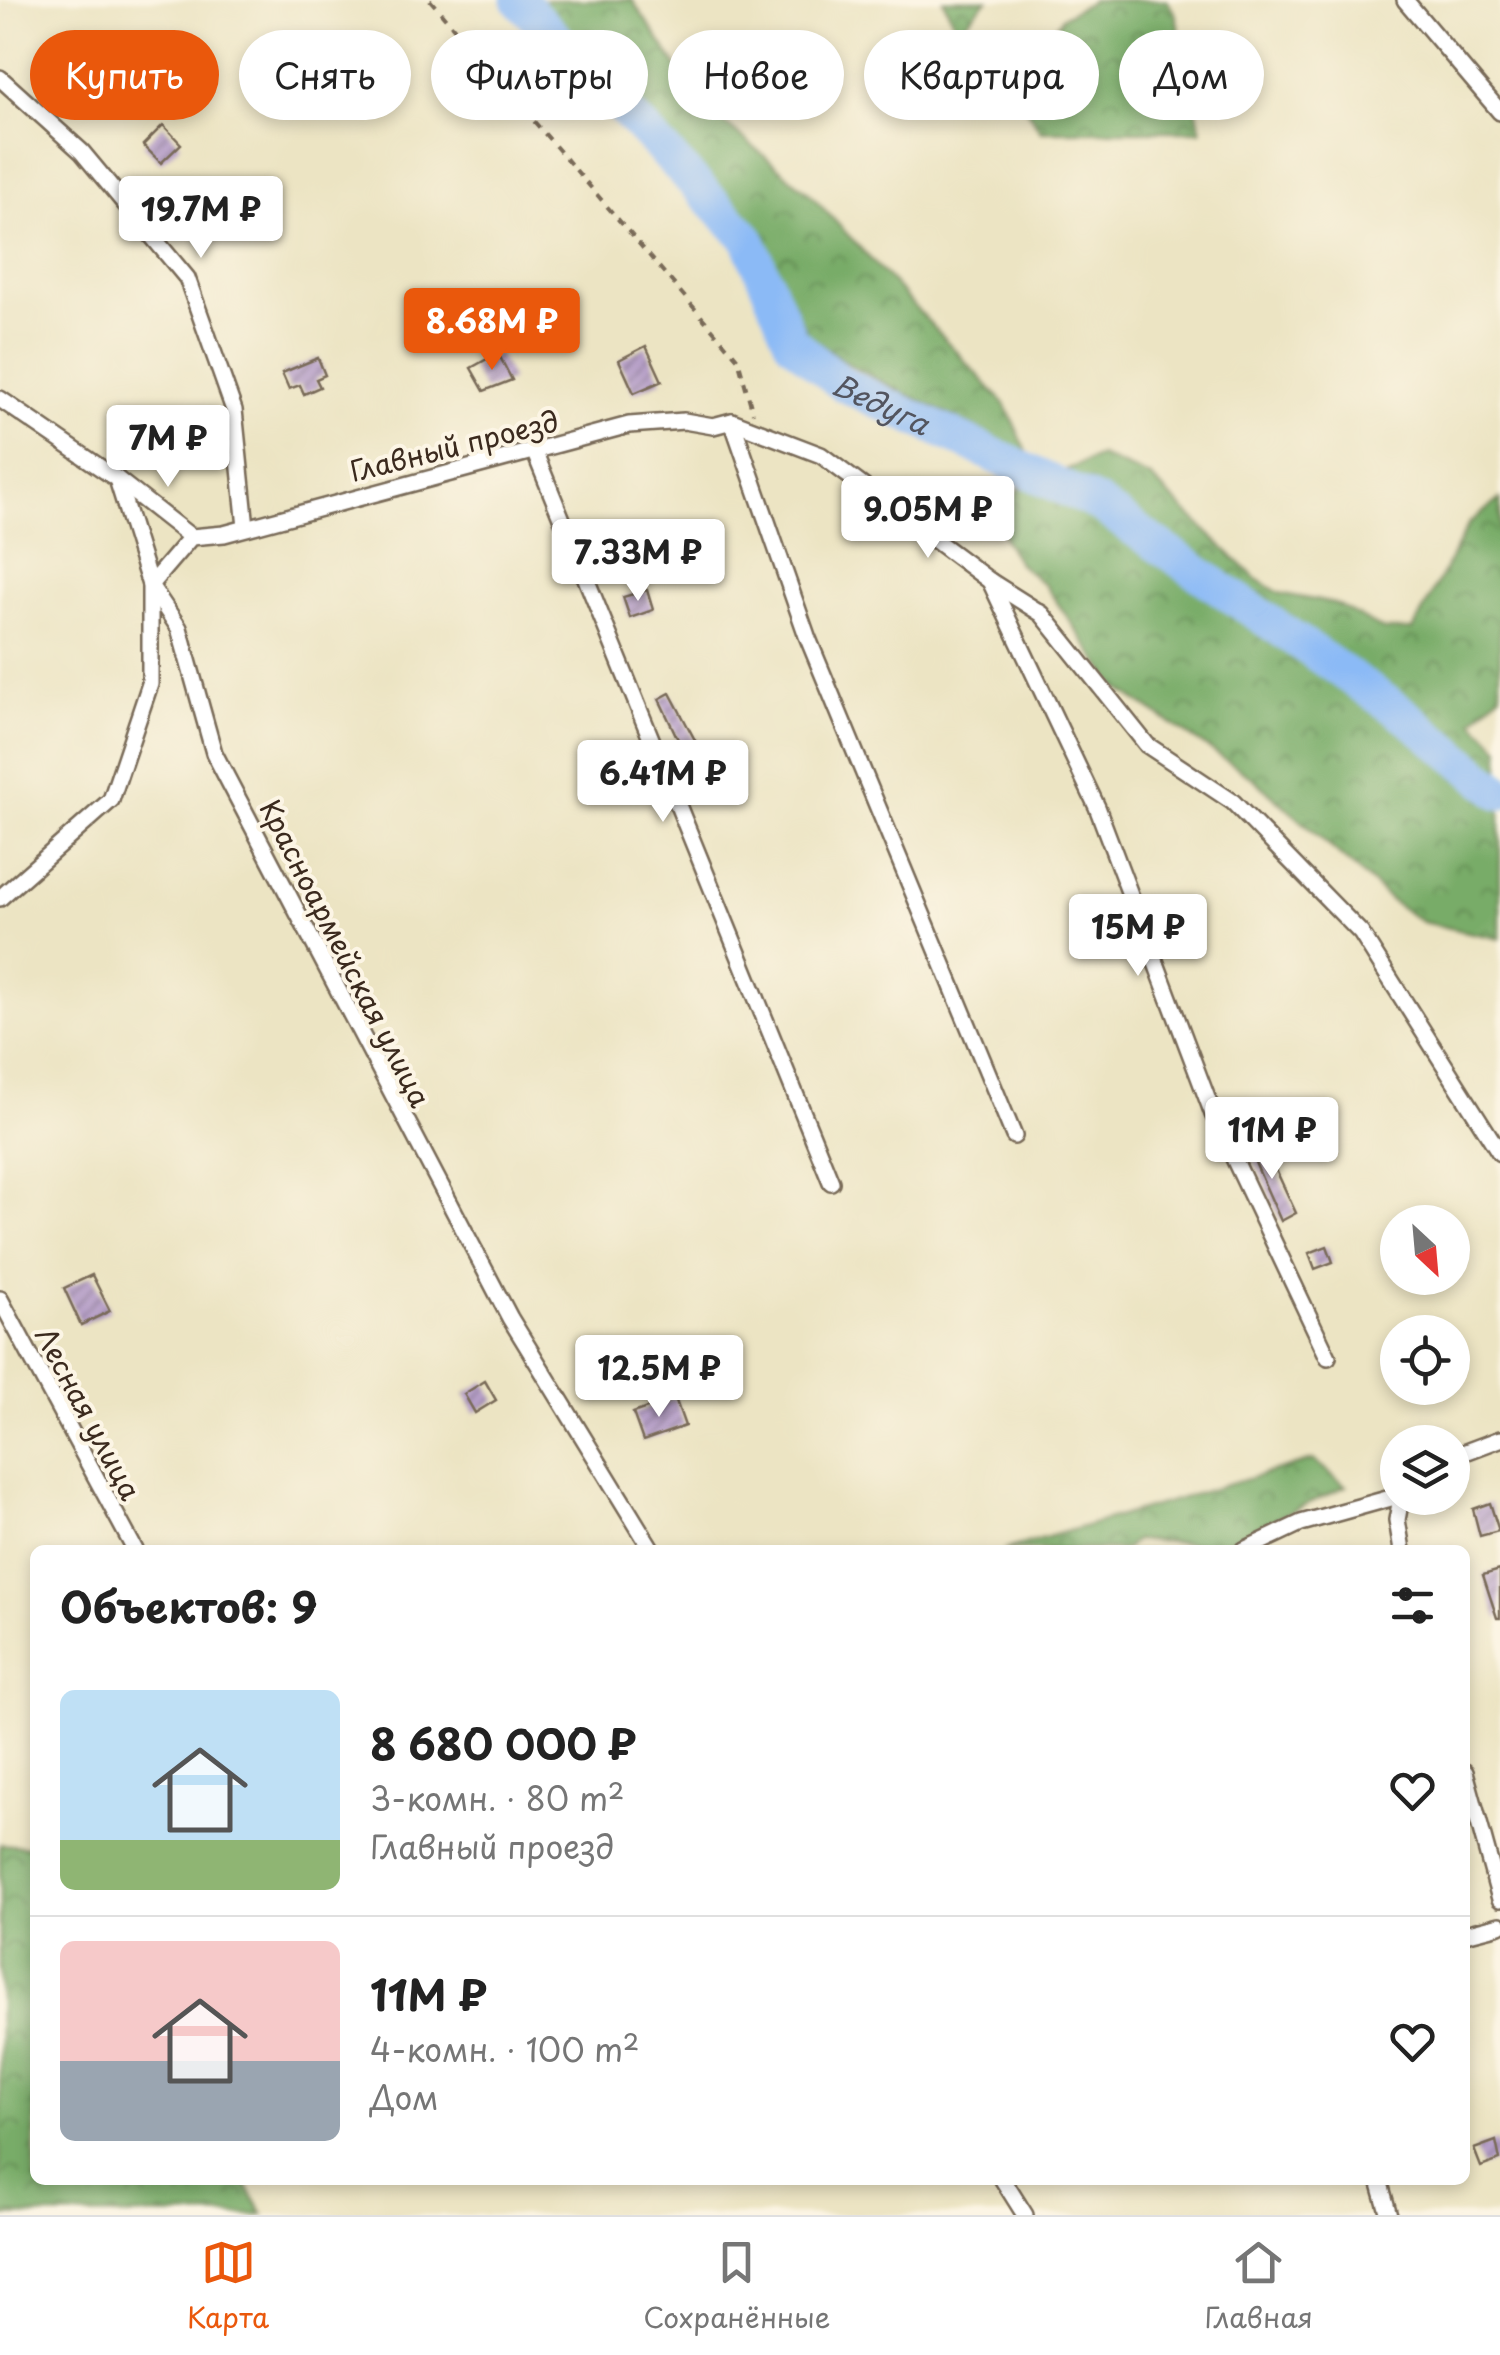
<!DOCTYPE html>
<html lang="ru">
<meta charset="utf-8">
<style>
:root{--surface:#fff;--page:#f2f2f2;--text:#222;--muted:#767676;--line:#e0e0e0;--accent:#ea580c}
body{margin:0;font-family:"Playpen Sans",sans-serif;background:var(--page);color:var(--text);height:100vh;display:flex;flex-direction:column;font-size:38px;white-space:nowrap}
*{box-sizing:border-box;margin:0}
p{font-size:32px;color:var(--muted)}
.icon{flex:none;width:55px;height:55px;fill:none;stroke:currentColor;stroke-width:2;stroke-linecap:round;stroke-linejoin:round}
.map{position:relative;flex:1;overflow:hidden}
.side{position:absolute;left:30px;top:1545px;width:1440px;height:640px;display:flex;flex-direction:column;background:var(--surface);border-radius:15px;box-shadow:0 5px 15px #0003}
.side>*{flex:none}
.banner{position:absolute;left:30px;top:30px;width:1440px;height:90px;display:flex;gap:20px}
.needle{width:65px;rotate:154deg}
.fabs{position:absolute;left:1380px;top:1205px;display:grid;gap:20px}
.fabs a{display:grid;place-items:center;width:90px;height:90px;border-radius:50%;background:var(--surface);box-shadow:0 5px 15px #0003;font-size:50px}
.price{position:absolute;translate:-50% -85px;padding:0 22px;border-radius:10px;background:#fff;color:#222;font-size:32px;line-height:65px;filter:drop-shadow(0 2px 5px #0008)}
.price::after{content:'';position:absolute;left:50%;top:60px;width:30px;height:22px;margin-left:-15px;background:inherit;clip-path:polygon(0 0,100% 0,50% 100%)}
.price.selected{background:var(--accent);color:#fff}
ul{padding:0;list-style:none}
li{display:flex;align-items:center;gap:30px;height:250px;padding:0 30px}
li+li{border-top:2px solid var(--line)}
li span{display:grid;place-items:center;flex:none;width:280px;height:200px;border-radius:15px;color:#555}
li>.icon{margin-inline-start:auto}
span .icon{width:120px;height:120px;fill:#fffc;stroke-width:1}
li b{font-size:42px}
h2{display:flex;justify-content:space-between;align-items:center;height:120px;padding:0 30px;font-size:42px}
.chip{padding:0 35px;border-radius:45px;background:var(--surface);box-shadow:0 5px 15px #0003;font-size:35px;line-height:90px}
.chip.selected{background:var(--accent);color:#fff}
.dock{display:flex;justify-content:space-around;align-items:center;height:140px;border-top:2px solid var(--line);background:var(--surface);font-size:28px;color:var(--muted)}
.dock a{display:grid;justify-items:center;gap:5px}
.dock .selected{color:var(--accent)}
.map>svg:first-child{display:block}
.forest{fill:url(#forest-crowns);stroke:#5a6b43;stroke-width:2.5}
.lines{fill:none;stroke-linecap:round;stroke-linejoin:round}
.river{stroke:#8bbaf6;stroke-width:35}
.building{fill:url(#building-hatch)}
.minor-casing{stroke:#796b58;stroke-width:20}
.path{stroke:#796b58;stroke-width:4;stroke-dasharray:8 8;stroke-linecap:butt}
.minor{stroke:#fff;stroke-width:15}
.labels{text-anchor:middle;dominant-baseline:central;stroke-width:8;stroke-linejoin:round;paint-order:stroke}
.street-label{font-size:28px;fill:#3b2a1e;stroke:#fcf5e5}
.water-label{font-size:30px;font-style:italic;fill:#53555f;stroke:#fcf5e5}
</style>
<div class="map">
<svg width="1500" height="2215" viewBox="0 0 1500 2215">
<defs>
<pattern id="forest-crowns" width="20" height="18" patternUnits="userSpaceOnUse" patternTransform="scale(2.5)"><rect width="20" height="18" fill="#78ac68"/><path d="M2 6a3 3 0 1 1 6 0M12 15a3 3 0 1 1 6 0" fill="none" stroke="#648c55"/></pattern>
<pattern id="building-hatch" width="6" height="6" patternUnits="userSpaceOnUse" patternTransform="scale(2.5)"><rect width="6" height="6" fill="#b69fc8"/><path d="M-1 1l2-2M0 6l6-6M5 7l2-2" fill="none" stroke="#9582a2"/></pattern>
</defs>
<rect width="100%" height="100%" fill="#fcf5e5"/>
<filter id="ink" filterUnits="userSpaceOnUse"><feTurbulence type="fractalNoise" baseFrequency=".01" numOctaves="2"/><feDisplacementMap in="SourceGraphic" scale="20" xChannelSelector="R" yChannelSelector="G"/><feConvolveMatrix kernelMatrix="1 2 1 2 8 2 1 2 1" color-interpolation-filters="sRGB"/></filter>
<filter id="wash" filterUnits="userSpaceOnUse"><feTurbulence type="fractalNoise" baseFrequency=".0048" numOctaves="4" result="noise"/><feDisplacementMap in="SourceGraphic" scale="40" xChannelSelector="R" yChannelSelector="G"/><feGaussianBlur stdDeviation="2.25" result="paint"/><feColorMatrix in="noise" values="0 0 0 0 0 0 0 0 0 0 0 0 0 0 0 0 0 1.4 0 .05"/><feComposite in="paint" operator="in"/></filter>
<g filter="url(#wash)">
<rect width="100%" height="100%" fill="#ece4c3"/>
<g class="forest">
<path d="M532,0H632L703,105L809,193L1005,404L1028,454L854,368L807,334L762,243Z"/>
<path d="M943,0H987L958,31Z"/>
<path d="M1093,0H1167L1176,16L1201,131H1041L1017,96L1062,17Z"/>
<path d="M1100,456L1151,478L1254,577L1279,593L1335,604L1384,630H1413L1469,523L1500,499V694L1473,720L1500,748V939L1422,922L1395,904L1253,778L1116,687L1045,585L1020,565L1004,540L1001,510L1019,489Z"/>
<path d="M1313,1460L1346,1486L1219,1545L1135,1540L1124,1550H1003Z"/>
<path d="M0,1844L31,1847L35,1853V2180H243L264,2215H0Z"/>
</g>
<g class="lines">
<path class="river" id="s1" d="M519,0L748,239L791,341L842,384L1098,504L1405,715L1500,792"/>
</g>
<g id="blocks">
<g class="building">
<path d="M163,125L181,144L161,163L143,145Z"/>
<path d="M646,346L662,381L634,393L619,360Z"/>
<path d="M498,353L512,380L484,391L471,368Z"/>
<path d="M318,358L325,375L316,379L320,387L304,394L300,385L289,389L282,373Z"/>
<path d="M647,590L653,610L630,618L623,597Z"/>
<path d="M670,693L705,759L691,767L659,699Z"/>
<path d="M1263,1142L1296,1213L1281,1221L1249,1149Z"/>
<path d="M1327,1246L1333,1262L1315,1269L1309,1253Z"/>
<path d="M92,1275L110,1311L81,1325L64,1288Z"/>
<path d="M485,1381L496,1400L475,1413L464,1394Z"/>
<path d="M675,1398L685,1426L643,1441L633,1413Z"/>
<path d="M1490,1503L1499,1531L1480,1536L1473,1509Z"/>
<path d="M1500,1570V1618H1497L1483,1575Z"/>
<path d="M1496,2141L1500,2160L1481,2167L1474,2149Z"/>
</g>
</g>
</g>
<g filter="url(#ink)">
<use href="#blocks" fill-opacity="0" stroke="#796b58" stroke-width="2.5"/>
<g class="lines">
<g class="minor-casing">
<g id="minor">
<path d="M1405,0L1500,112"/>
<path d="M0,78L82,152L187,278L234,410L246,527"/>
<path d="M0,399L117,479L150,585L179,628L214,753L510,1318L652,1550"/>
<path d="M732,421L807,636L1014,1136"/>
<path d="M535,453L831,1182"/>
<path d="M117,479L191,537"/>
<path d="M990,581L1097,807L1213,1114L1328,1357"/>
<path d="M150,585L191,537L224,534L629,425L684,421L713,426L732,421L821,455L990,581L1042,614L1147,745L1233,802L1361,933L1500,1153"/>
<path d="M0,898L111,800L150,684V585"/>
<path d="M0,1299L135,1550"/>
<path d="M1452,1457L1500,1439"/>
<path d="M1401,1498L1397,1520L1402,1550"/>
<path d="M1244,1550L1301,1523L1398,1496"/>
<path d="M1465,1772L1500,1899"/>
<path d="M1465,1934L1500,1925"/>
<path d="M1003,2180L1025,2215"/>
<path d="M1379,2180L1389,2215"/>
</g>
</g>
<path class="path" d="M430,0L738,359L753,413"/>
<use href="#minor" class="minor"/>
</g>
</g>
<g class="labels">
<g class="street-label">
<text transform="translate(454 445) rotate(-14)">Главный проезд</text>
<text transform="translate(346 953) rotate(63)">Красноармейская улица</text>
<text transform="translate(89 1413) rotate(62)">Лесная улица</text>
</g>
<g class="water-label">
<text stroke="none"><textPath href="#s1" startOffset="552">Ведуга</textPath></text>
</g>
</g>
</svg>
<div class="fabs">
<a><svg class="needle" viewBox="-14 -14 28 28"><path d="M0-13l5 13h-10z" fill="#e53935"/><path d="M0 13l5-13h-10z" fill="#767676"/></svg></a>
<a><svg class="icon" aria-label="locate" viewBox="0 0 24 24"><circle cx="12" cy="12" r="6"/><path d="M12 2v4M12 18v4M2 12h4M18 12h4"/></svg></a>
<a><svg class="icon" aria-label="layers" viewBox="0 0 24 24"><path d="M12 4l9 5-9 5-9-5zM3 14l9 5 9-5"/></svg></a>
</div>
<b class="price" style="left:201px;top:261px">19.7M ₽</b>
<b class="price selected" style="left:492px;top:373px">8.68M ₽</b>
<b class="price" style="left:168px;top:490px">7M ₽</b>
<b class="price" style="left:928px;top:561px">9.05M ₽</b>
<b class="price" style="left:638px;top:604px">7.33M ₽</b>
<b class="price" style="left:663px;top:825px">6.41M ₽</b>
<b class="price" style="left:1138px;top:979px">15M ₽</b>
<b class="price" style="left:1272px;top:1182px">11M ₽</b>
<b class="price" style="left:659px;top:1420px">12.5M ₽</b>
<div class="banner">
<a class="chip selected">Купить</a>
<a class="chip">Снять</a>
<a class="chip">Фильтры</a>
<a class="chip">Новое</a>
<a class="chip">Квартира</a>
<a class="chip">Дом</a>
</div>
<section class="side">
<h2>Объектов: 9<svg class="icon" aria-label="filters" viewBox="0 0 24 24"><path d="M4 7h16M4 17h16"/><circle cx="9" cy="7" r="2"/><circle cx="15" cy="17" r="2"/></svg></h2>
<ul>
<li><span style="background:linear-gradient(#bfe0f5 75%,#8fb573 0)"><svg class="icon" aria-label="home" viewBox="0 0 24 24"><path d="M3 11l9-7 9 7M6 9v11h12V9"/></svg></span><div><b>8 680 000 ₽</b><p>3-комн. · 80 m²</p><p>Главный проезд</p></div><svg class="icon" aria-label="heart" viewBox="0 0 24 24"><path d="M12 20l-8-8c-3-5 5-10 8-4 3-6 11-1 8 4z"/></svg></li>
<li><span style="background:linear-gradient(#f6c9c9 60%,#9aa5b1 0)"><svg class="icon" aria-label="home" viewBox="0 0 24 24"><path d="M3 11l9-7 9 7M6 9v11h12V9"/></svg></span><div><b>11M ₽</b><p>4-комн. · 100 m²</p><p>Дом</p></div><svg class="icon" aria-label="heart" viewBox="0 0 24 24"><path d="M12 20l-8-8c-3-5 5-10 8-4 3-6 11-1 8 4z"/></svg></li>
</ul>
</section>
</div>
<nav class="dock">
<a class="selected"><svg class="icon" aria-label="map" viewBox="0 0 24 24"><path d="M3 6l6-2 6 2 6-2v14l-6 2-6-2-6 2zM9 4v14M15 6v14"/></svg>Карта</a>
<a><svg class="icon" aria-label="saved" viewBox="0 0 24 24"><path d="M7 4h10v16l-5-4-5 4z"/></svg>Сохранённые</a>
<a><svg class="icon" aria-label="home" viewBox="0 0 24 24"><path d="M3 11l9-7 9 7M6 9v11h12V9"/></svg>Главная</a>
</nav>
